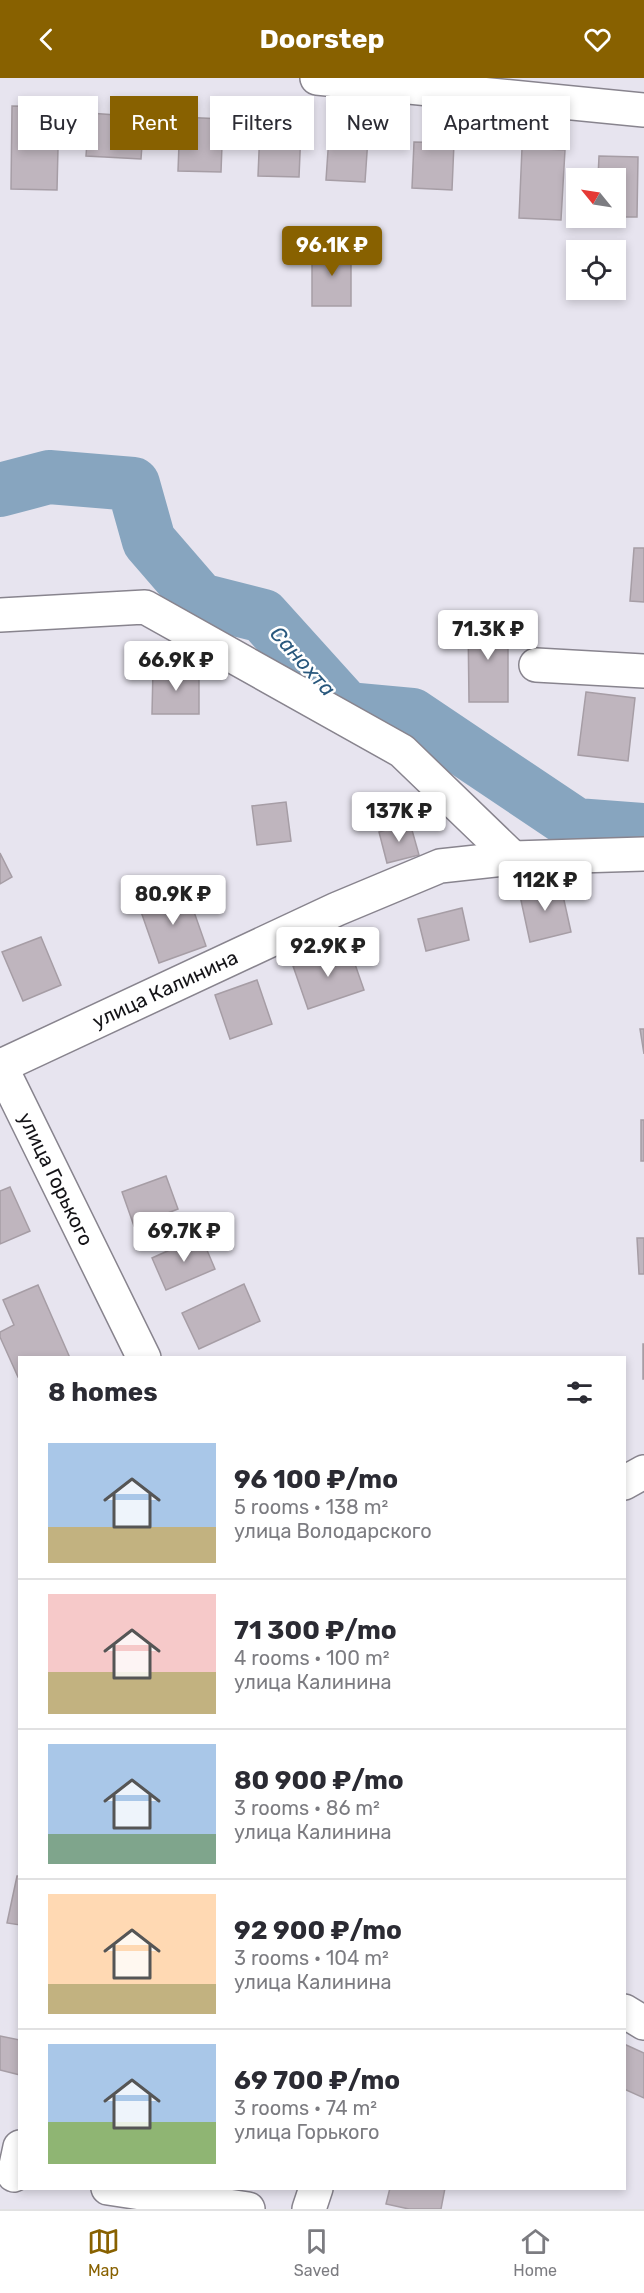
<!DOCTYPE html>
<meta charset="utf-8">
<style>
:root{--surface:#fff;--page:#f7f7f7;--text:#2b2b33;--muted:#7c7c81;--line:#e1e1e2;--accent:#886100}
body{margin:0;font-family:Rubik,sans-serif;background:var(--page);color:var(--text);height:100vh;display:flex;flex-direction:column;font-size:22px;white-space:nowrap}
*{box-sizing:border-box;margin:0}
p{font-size:20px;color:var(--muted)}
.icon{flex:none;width:33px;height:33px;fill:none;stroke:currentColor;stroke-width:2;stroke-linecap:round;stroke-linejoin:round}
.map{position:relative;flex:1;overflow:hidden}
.side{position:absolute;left:18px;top:1278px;width:608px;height:834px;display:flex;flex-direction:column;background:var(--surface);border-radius:0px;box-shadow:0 3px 9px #0003}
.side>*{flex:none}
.guide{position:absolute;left:18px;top:18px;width:609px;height:54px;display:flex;gap:12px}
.needle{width:39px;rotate:300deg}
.tools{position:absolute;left:566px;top:90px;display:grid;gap:12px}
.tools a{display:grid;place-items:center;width:60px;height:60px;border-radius:0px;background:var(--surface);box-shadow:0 3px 9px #0003;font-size:30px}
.price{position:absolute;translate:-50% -51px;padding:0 14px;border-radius:6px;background:#fff;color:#222;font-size:20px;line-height:39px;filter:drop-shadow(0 2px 3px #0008)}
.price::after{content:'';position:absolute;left:50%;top:36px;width:18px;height:14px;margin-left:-9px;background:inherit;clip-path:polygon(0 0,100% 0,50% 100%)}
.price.current{background:var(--accent);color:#fff}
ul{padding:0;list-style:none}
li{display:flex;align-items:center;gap:18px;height:150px;padding:0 30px}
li+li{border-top:2px solid var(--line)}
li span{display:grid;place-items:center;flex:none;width:168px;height:120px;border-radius:0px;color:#555}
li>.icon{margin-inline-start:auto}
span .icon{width:72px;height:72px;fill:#fffc;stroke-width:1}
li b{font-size:26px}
h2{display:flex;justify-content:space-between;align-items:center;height:72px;padding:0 30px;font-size:26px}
.chip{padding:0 21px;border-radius:0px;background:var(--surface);box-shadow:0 3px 9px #0003;font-size:21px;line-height:54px}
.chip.current{background:var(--accent);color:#fff}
header{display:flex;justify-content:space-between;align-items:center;height:78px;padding:0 30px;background:var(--accent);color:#fff;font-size:27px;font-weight:700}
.tab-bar{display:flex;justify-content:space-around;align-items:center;height:84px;border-top:2px solid var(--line);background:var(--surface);font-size:16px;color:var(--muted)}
.tab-bar a{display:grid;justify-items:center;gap:3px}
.tab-bar .current{color:var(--accent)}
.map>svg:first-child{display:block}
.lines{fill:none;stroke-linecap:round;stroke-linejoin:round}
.river{stroke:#87a5bf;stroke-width:54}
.building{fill:#bfb5be;stroke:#a69da5;stroke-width:1.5}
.minor-casing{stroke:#88848e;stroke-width:36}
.minor{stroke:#fff;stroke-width:33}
.labels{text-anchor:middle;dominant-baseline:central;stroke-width:5;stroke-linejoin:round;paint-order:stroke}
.street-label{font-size:20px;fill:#141317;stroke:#fff}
.water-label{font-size:21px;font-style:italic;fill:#29587d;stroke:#fff}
</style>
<header><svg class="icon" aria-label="back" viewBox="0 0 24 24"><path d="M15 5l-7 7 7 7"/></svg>Doorstep<svg class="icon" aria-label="heart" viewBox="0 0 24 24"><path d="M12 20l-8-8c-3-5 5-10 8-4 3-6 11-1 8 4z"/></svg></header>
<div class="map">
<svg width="644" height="2131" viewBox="0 0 644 2131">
<rect width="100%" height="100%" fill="#e7e4ef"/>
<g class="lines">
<path class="river" d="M0,412L49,399L133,406L149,463L200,522L263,538L347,631L412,637L576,747L644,752"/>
</g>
<g class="building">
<path d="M12,28L59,29L57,112L11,111Z"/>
<path d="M89,35L144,39L141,81L86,78Z"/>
<path d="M180,39L223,41L221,94L178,93Z"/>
<path d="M260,50L301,52L299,99L258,98Z"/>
<path d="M329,58L368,60L365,104L326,102Z"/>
<path d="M414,64L454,65L452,112L412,110Z"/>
<path d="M522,70L565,72L561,142L519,140Z"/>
<path d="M599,78L638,79L637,139H615V100H598Z"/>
<path d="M351,170V228H312V171Z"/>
<path d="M634,470H644V524L630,523Z"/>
<path d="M508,542V624H469L468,543Z"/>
<path d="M153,591H199V636H152Z"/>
<path d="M586,614L635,620L628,683L578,677Z"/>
<path d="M286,724L291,763L257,767L252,728Z"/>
<path d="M410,745L419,777L387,785L379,754Z"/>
<path d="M0,775L12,799L0,806Z"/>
<path d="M560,804L571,854L530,864L519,813Z"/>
<path d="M186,811L206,868L159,885L139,828Z"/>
<path d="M462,830L469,862L426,873L418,841Z"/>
<path d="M41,859L61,907L23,923L2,874Z"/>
<path d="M349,869L364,912L308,931L293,888Z"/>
<path d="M257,902L272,946L230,961L215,917Z"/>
<path d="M640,951H644V976Z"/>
<rect x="641" y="1042" width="3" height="41"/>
<path d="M166,1098L178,1131L134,1148L122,1114Z"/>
<path d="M10,1109L30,1153L0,1166V1113Z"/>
<path d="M201,1158L215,1191L166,1212L152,1180Z"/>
<path d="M637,1160H644V1196H639Z"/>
<path d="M244,1206L260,1243L199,1271L182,1235Z"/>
<path d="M38,1207L70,1280H20V1298L18,1299L0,1259V1254L14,1247L3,1222Z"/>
<rect x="643" y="1266" width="1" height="35"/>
<path d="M17,1798H20V1847L7,1845Z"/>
<path d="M0,1958L20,1962V1997L0,1992Z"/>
<path d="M624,1966L644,1975V2020L624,2011Z"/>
<path d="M390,2110H445L441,2131H409L386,2126Z"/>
</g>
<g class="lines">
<g class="minor-casing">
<g id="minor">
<path d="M317,0L644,32"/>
<path d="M0,537L145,529L402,673L513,780"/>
<path d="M536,587L644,593"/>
<path d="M0,987L144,1280"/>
<path d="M1,988L337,831L440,788L513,780L644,776"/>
<path d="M624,1405L644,1394"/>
<path d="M624,1933L644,1945"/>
<path d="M14,2097L20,2069"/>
<path d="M108,2110L248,2131"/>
<path d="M309,2131L316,2110"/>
</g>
</g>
<use href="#minor" class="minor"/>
</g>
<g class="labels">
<g class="street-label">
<text transform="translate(165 911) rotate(-25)">улица Калинина</text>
<text transform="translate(56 1101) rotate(64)">улица Горького</text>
</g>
<g class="water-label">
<text transform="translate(303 583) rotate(48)">Санохта</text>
</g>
</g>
</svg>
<div class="tools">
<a><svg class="needle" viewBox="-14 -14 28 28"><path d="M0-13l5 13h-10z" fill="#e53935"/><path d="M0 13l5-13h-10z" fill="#7c7c81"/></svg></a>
<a><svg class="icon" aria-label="locate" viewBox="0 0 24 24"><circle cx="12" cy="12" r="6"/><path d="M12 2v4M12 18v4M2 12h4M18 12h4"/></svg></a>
</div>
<b class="price current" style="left:332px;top:199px">96.1K ₽</b>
<b class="price" style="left:488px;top:583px">71.3K ₽</b>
<b class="price" style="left:176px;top:614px">66.9K ₽</b>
<b class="price" style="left:399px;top:765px">137K ₽</b>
<b class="price" style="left:545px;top:834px">112K ₽</b>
<b class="price" style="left:173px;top:848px">80.9K ₽</b>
<b class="price" style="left:328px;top:900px">92.9K ₽</b>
<b class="price" style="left:184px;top:1185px">69.7K ₽</b>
<div class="guide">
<a class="chip">Buy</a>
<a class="chip current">Rent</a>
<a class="chip">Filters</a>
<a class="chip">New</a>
<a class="chip">Apartment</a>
</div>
<section class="side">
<h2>8 homes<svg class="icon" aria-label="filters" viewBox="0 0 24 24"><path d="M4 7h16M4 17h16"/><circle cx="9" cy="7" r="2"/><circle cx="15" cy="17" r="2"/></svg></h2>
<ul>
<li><span style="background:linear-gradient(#a9c7e8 70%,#c2b280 0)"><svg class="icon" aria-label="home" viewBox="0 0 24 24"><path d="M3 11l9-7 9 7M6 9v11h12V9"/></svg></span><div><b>96 100 ₽/mo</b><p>5 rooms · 138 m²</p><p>улица Володарского</p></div></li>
<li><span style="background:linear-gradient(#f6c9c9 65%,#c2b280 0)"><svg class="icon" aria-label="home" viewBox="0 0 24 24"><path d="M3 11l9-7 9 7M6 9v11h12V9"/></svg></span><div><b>71 300 ₽/mo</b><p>4 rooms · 100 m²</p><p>улица Калинина</p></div></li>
<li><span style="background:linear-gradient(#a9c7e8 75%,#7fa58c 0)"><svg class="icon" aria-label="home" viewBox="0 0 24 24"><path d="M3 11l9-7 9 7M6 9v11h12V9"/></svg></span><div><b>80 900 ₽/mo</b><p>3 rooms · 86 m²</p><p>улица Калинина</p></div></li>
<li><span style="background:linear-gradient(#ffd9b3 75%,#c2b280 0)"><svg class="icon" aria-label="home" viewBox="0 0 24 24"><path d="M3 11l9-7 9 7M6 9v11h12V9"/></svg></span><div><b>92 900 ₽/mo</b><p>3 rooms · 104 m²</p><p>улица Калинина</p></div></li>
<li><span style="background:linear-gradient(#a9c7e8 65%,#8fb573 0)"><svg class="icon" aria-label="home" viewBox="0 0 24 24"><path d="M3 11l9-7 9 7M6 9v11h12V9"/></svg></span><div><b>69 700 ₽/mo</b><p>3 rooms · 74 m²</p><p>улица Горького</p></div></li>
</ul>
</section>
</div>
<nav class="tab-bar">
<a class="current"><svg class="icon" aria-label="map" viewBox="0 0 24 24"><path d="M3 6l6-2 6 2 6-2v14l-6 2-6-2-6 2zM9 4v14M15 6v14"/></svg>Map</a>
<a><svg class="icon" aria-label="saved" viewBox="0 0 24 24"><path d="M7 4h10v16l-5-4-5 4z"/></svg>Saved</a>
<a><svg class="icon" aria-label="home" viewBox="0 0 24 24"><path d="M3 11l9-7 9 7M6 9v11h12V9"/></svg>Home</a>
</nav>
